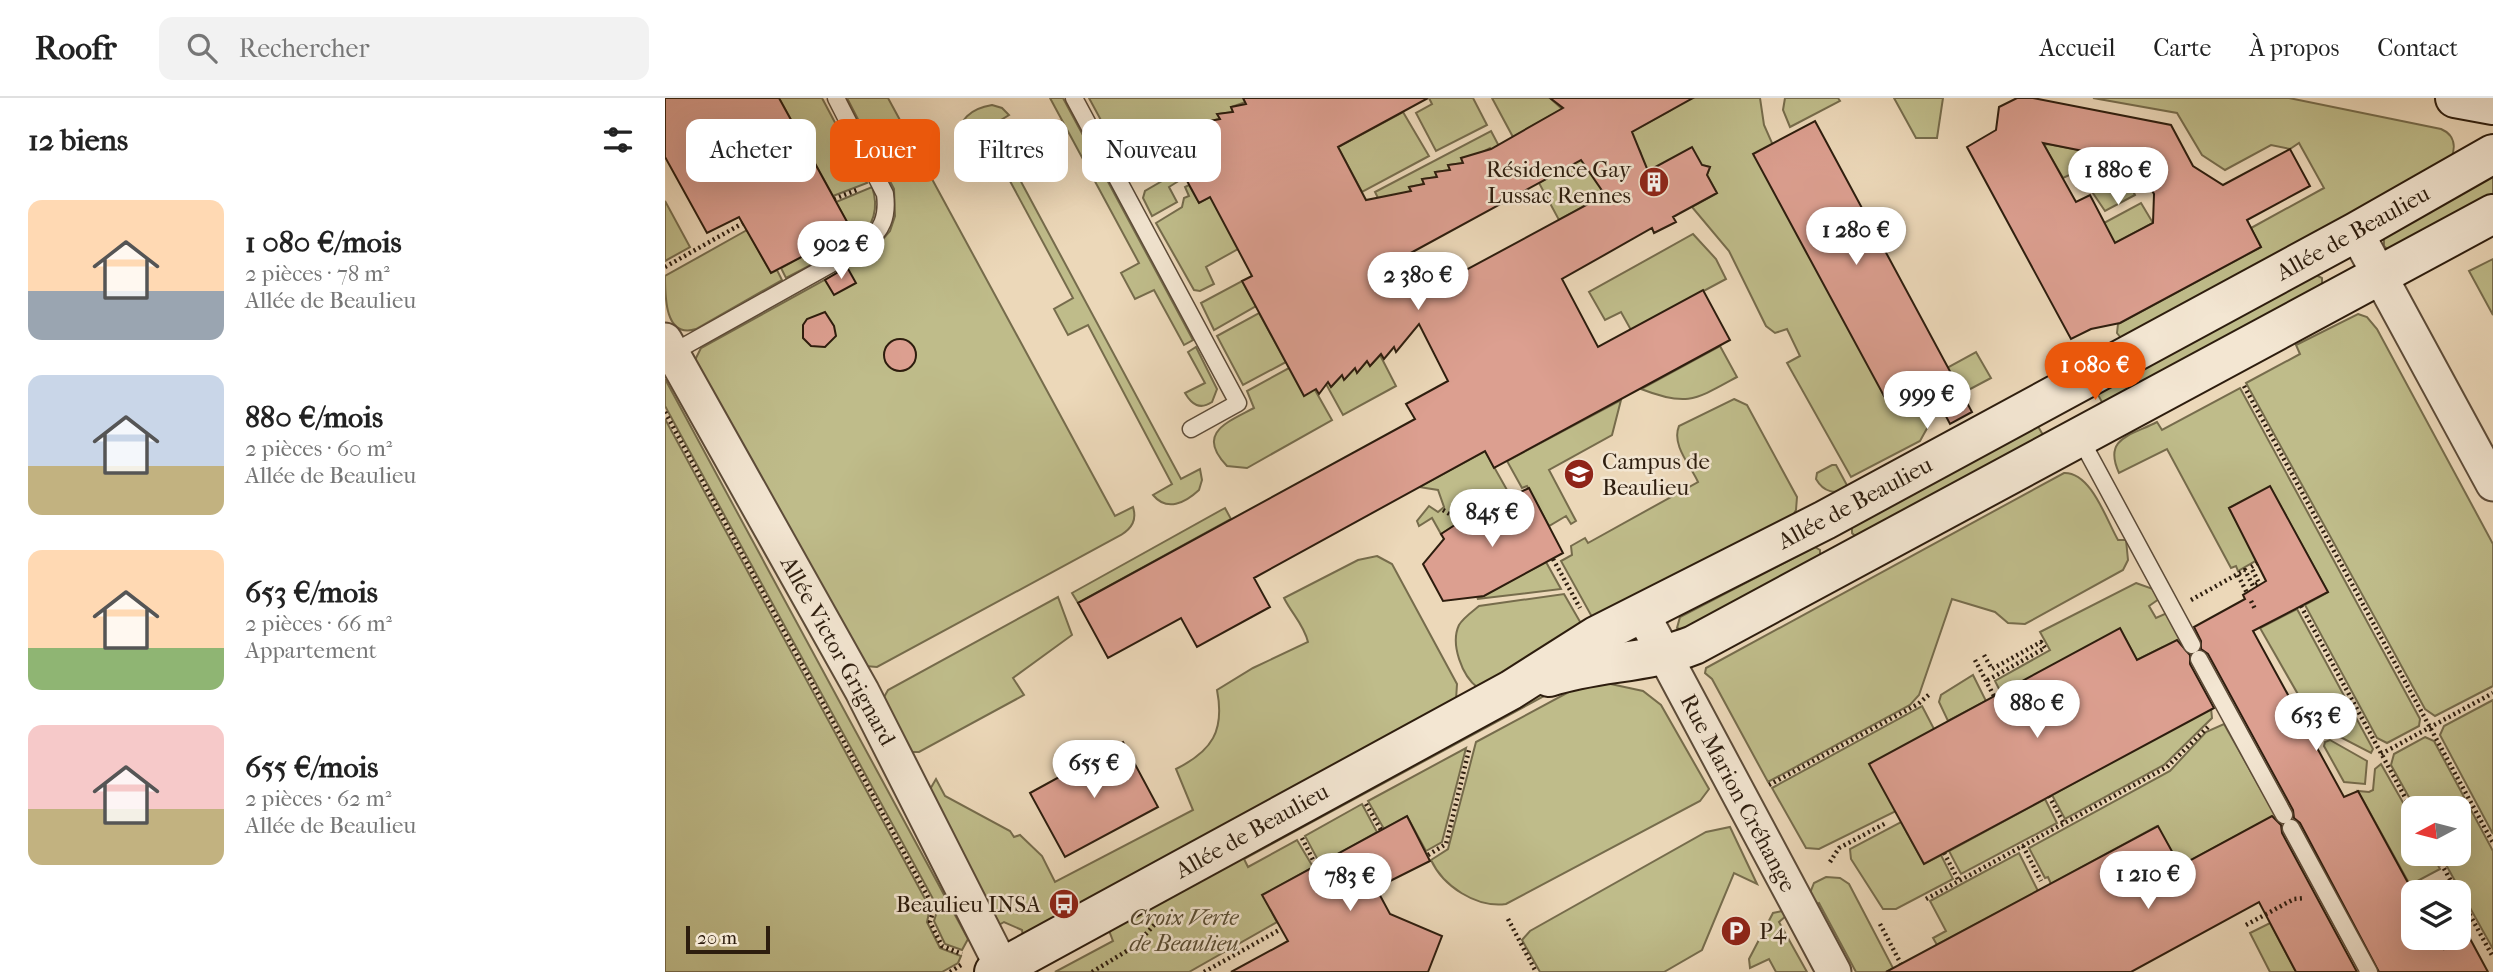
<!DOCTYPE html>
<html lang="fr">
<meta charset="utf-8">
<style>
:root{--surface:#fff;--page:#f2f2f2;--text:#222;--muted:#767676;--line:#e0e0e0;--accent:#ea580c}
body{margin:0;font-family:"IM FELL French Canon",serif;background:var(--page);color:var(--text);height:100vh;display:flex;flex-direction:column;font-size:26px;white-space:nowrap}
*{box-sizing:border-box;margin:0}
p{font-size:23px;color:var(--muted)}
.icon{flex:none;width:38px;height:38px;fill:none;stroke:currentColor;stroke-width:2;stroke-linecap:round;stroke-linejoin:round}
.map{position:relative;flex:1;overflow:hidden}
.drawer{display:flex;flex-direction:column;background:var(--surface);width:665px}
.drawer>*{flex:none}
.banner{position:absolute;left:21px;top:21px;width:665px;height:63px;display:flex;gap:14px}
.needle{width:46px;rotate:263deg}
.controls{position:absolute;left:1736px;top:698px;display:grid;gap:14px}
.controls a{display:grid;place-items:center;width:70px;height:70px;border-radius:14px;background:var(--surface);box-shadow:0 7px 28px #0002;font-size:35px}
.scale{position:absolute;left:21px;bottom:18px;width:84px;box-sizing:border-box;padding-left:7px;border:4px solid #2d1d0e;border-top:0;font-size:19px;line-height:24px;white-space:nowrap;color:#2d1d0e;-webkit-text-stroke:5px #f3e6d2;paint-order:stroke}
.price{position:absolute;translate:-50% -60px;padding:0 16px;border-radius:24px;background:#fff;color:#222;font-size:23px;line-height:46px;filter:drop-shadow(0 2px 4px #0008)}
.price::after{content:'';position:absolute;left:50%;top:42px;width:21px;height:16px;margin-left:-10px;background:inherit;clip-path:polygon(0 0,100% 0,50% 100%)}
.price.current{background:var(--accent);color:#fff}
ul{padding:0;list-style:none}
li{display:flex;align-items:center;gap:21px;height:175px;padding:0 28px}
li span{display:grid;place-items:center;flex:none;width:196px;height:140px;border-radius:14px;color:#555}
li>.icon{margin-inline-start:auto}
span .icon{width:84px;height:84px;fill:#fffc;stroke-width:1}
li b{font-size:30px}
h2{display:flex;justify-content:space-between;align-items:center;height:84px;padding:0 28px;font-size:30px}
.chip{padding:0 24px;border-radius:14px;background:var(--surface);box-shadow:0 7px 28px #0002;font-size:24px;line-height:63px}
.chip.current{background:var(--accent);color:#fff}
header{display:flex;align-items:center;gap:42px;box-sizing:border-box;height:98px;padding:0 35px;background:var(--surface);border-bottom:2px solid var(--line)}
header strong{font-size:33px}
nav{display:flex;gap:38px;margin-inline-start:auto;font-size:24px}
.search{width:490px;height:63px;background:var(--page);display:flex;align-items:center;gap:18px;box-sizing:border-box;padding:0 24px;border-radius:14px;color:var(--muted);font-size:26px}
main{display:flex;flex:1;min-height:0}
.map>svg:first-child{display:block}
.green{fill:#bfbc8a;stroke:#766c4c;stroke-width:2}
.building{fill:#dc9f90;stroke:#2d1d0e;stroke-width:2;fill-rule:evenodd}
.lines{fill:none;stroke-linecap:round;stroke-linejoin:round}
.lane-casing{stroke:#5d4c39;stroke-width:19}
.street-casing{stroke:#5d4c39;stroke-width:37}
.secondary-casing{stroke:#2d1d0e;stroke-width:42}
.path{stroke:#2d1d0e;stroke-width:4.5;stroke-dasharray:2 3.5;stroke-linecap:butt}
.lane{stroke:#f3e6d2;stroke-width:16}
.street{stroke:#f3e6d2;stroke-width:33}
.secondary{stroke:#f3e6d2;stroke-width:38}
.labels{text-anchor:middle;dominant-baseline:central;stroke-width:5;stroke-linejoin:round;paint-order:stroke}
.poi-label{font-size:23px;fill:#2d1d0e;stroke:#f3e6d2;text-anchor:end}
.street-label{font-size:23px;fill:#2d1d0e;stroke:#f3e6d2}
.park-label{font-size:23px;font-style:italic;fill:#594d33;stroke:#f3e6d2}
</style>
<header>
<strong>Roofr</strong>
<div class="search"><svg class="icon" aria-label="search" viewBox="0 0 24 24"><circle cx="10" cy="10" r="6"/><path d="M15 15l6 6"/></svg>Rechercher</div>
<nav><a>Accueil</a><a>Carte</a><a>À propos</a><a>Contact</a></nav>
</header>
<main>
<section class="drawer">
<h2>12 biens<svg class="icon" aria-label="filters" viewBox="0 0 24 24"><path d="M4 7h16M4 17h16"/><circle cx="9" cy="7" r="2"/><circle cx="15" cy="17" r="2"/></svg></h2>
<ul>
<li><span style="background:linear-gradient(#ffd9b3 65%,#9aa5b1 0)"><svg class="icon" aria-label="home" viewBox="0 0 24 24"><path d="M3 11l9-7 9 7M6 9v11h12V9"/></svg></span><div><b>1 080 €/mois</b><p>2 pièces · 78 m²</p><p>Allée de Beaulieu</p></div></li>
<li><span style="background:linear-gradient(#c9d6e8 65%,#c2b280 0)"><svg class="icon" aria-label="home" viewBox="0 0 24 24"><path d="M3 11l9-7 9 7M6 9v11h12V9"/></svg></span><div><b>880 €/mois</b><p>2 pièces · 60 m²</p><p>Allée de Beaulieu</p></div></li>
<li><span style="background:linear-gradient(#ffd9b3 70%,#8fb573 0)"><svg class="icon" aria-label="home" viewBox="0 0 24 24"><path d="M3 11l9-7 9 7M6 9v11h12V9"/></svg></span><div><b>653 €/mois</b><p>2 pièces · 66 m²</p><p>Appartement</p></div></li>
<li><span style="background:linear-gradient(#f6c9c9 60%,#c2b280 0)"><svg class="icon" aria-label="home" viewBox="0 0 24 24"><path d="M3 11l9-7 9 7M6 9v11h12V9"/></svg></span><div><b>655 €/mois</b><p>2 pièces · 62 m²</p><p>Allée de Beaulieu</p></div></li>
</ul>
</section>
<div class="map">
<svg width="1828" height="874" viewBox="0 0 1828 874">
<rect width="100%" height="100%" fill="#ecd8b9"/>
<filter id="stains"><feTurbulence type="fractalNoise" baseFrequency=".00286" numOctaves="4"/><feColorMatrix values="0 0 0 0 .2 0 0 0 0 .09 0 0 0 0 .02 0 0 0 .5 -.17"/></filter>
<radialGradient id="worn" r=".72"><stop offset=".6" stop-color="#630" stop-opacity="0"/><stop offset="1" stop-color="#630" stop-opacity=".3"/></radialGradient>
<g class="green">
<path d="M114,0H157L202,85L168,98Z"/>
<path d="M182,0H223L450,418L468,409C472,422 467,430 456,437L212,569L200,568L29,264L36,250L203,158L225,133L230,118L229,91Z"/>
<path d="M385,0H398L528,242L519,247L489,192L470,201L456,175L474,165Z"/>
<path d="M424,0H592L566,9L568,14L553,16L555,21L540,24L542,28L527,31L529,35L514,38L516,41L503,48L509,59C491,69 474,80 458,63Z"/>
<path d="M764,0H808L822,27L771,53L751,15L767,6Z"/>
<path d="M827,0H885L897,11L848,39Z"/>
<path d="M1000,0H1095L1099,27L1219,298L1230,292L1232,297L1252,287L1249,282L1259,276L1262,281L1311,254L1326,280L1275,307L1255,343L1186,379L1122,265L1135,258L1122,231L1110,235L1101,228L1064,153L1027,109L1052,95L1042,77L1045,69L1037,67L981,74L975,53L961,37L1006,12Z"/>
<path d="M1120,0H1173L1175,3L1125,29L1118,12Z"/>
<path d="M1229,0H1278L1272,40H1251Z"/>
<path d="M1428,0H1624L1776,31C1790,37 1791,49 1786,61L1456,240L1452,235L1453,226L1596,149L1586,130L1659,90L1634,45L1625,51L1606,47L1560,72L1537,57L1512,15Z"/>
<path d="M327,7L337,10L344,17L326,28L516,381L535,371L537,382L534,392C520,405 502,414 488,397L507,386L423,227L403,237L389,211L408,200L318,33L298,43C289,22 308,10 327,7Z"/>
<path d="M738,14L764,58L697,94L673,49Z"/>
<path d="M826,33L845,69L838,73L825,50L810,58L796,60L798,65L783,67L785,72L770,74L772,79L757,81L759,86L744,89L746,93L715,104L710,94Z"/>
<path d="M650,41L573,151L541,169L549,186L535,193L529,192L491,125L517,109L519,100L524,98L520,89L524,87L534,105Z"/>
<path d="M1383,46L1451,59L1470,97L1440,113L1413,73L1398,80L1379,47Z"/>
<path d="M922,58L943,95L894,122L874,85Z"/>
<path d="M516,72L520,79L504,89L512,104L487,118L478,100L480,93Z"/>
<path d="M1828,76V98L1723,152L1719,148V138Z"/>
<path d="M207,89C214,109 209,129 192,142L171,104Z"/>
<path d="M0,103L25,149L0,163Z"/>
<path d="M1476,105L1488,125L1437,152L1426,132Z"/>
<path d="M82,132L106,175L112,172L117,182L31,231C0,241 0,199 0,178Z"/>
<path d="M182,134L188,145L121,180L116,170Z"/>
<path d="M1028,136L1051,161L1061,181L966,232L956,214L940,222L924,194Z"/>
<path d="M1828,161V217L1804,173Z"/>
<path d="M1651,177L1657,180V188L1438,306L1432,295Z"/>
<path d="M577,183L591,208L549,232L536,205Z"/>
<path d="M594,215L621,264L578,287L552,238Z"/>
<path d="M1693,216L1702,219L1712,231L1828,446V588L1770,618L1760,611L1581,285L1635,256L1631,247Z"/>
<path d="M1055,248L1072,279C1030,302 1022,309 976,291Z"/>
<path d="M531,249L552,291L547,304C535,312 527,307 520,295L540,285L523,254Z"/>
<path d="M715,257L731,288L678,317L661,286L663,284L667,288L677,277L680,281L690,270L692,274L702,263L705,268Z"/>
<path d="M624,270L650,292L667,322L582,370L562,368C530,335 563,324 589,310L582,293Z"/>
<path d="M0,281L303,841L297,852L280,846L269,823L273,810L0,308Z"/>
<path d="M1575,290L1755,621L1754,628L1722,645L1712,640L1640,507L1663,494L1605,389L1564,410L1592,462L1573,473L1571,468L1566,470L1502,351L1454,375C1438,340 1465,338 1492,324L1497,332Z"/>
<path d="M1069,301L1082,307L1132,399L1131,412L1127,419L932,528L896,463L907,457L906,448L920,440L923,445L1033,384C1026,368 1006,347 1014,328Z"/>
<path d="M956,302L947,337L884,372L911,423L906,426L901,418L884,428L862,388L857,390L842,363Z"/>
<path d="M0,321L265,810L262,824L275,850L296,858L293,865L277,874H0Z"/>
<path d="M1371,325L1381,342L1190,438L1187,435V428Z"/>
<path d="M820,353L846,399L796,423L776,436L767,420L754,428L752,423L764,408L773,414L779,409L773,392L754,389Z"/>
<path d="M1167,367H1171L1184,391C1170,396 1159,395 1151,381L1152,375Z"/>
<path d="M1399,375C1426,374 1441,421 1453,442H1461L1463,462L1458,472L1360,526L1343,525L1330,514L1287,501L1254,597L1245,607L1103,684L1047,581L1040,575L1041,570Z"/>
<path d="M560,410L566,421L413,505L407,495Z"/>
<path d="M1150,449L1155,452V460L1022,534L1012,530L1015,519Z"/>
<path d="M712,458L727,466L792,586L791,602L358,839L357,832L339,824L332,828L264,693L271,681L280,698L345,733L349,739L355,737L377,758L390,784L528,712L511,671C547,653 560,633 552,592L588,570L643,544C639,527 627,516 619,500L693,462Z"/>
<path d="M881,464L896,491L812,501Z"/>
<path d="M1471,485L1488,491L1494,501L1484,508L1491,520L1502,515L1521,550L1504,560L1498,549L1472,562L1455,531L1336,595L1330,583L1385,552L1375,534Z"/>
<path d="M899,496L921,534L813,590C797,578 785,546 794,527C798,520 808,513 814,508Z"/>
<path d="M393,499L407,537L348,580L359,597L254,654H245L218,601L223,592Z"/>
<path d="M1632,511L1708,651L1706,655L1650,626L1595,530Z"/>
<path d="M1308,577L1321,603L1283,623L1274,604L1276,597Z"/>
<path d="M914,579L579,761L583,769L632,742L648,769L598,797L612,824L524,874H390L448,843L443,830L871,597Z"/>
<path d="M941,585L978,593L996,607L1044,691L1035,703L841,806C811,810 778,788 766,762L783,751L811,644L913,589Z"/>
<path d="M1828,602V736L1775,637L1779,628Z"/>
<path d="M1257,608L1269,631L1231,713L1154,751L1141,750L1107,690Z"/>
<path d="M1546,610L1547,620L1499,667L1400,721L1387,697Z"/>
<path d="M1559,626L1612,720L1597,729L1595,725L1515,768L1492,728L1386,786L1383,779L1380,780L1364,750L1505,673L1541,634Z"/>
<path d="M1760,639L1769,643L1828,753V851L1775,756H1794V710H1750L1726,667L1729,656Z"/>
<path d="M1665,642L1702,663L1700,686L1679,684L1659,648L1660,644Z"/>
<path d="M801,650L777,744L761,753L742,718L719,731L703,703Z"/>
<path d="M1716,666L1748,722V756H1767L1775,771L1745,787L1693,693L1704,694L1708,692L1710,671Z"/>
<path d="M1380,701L1392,725L1296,776L1284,753Z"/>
<path d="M697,706L712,734L655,766L640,738Z"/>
<path d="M1236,724L1259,766L1276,757L1288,781L1231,811H1218L1186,761L1185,751Z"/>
<path d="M1065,729L1092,786L1069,775L1037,852L999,874H875L857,842L865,833L1041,734Z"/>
<path d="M1354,755L1373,793L1272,847L1268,840L1281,833L1265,803Z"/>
<path d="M1161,779L1175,780L1184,786L1228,870L1221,874H1191L1154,805L1146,809L1143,800L1149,785Z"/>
<path d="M1117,813L1122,817L1114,824L1142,874H1111L1104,861L1085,870L1084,861L1108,815Z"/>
<path d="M1605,825L1631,874H1605L1585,835Z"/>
</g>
<g class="building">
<path d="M0,0H114L186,131L168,141L173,150L149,164L144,155L106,175L74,119L42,135L0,59Z"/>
<path d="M578,0H763L673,49L701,102L746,93L744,89L759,86L757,81L772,79L770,74L785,72L783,67L798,65L796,60L826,51L898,10L885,0H1028L967,34L983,73L1027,49L1037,67L1045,69L1042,77L1052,95L1008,119L1011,124L989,135L987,130L897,181L933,249L1038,192L1065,242L829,370L820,353L589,480L605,509L532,549L516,520L443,560L413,505L750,321L741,306L783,283L754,226L731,254L729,249L719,261L716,256L705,268L702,263L692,275L690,270L679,282L677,277L666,289L663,284L654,296L651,291L639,298L577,183L587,178L545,99L534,105L503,48L529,35L527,31L542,28L540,24L555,21L552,16L568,14L566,9L581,6ZM916,62L940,97L762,193L742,157Z"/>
<path d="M1352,0H1368L1506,27L1528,68L1558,87L1625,51L1645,88L1582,122L1596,149L1455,225L1426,231L1406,241L1302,49L1331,32L1334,9ZM1378,45L1483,66L1475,70L1489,96L1488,125L1450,145L1425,97L1411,104Z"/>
<path d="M1150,23L1307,314L1285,326L1259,276L1219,298L1088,56Z"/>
<path d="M182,169L191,185L169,197L160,182Z"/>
<path d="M160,214L169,228L171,238L160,249L146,248L138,240V227L142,221Z"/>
<circle cx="235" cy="257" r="16"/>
<path d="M1605,388L1663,494L1588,533L1679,699L1693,693L1748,794V840H1773L1779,851L1803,837L1823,874H1714L1635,725L1629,720L1628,712L1543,556L1536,551V543L1529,529L1580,501L1578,497L1601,483L1564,410Z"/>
<path d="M864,390L898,455L819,498L778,503L758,466L779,441L776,436L796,423Z"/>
<path d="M1455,530L1472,562L1512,542L1525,557V566L1549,610L1259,766L1204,666Z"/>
<path d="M458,644L493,709L400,759L365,695Z"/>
<path d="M742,718L765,763L711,790L725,816L777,838L763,874H566L623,843L597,797Z"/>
<path d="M1607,718L1616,727L1617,735L1692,874H1631L1594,804L1466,874H1221L1493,728L1515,768Z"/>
</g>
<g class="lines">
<g class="lane-casing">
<g id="lane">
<path d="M409,0L573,305L526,331"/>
<path d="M7,255L200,147C217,132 223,119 220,96L171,0"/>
<path d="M1415,340L1527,547"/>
<path d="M1534,561L1619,717"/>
<path d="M1626,730L1704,874"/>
</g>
</g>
<g class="street-casing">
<g id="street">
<path d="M1691,134L1828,386"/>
<path d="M0,242L197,593L337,869"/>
<path d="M977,515L1169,874"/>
</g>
</g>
<g class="secondary-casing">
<g id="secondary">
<path d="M1790,0L1828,7"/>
<path d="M884,579C932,563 982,566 1029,547L1828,116"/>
<path d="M329,874L846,592L931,538L1160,422L1691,134L1828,56"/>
</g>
</g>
<g class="path">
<path d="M169,101L194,91"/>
<path d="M0,169L78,125"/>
<path d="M1579,288L1828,745"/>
<path d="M0,314L269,810L265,824L277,848L297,856"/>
<path d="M778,412L796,423"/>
<path d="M888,461L915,510"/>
<path d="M1573,477L1582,495"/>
<path d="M1526,502L1580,472L1588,488L1594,485L1586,469L1593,465"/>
<path d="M1586,503L1590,511"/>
<path d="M1636,508L1748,714"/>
<path d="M1319,557L1327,571L1376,544L1380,550L1321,583"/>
<path d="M1310,562L1329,598"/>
<path d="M1716,656L1828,595"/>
<path d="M1104,687L1253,606L1266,595"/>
<path d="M1384,698L1399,726"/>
<path d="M701,706L716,732"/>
<path d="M637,740L651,768"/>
<path d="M1358,748L1376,783"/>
<path d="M1279,755L1294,783"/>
<path d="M1771,756L1792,794"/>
<path d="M763,757L781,746L804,652"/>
<path d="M1165,764L1174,750L1221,725"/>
<path d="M1794,797L1828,859"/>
<path d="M1261,801L1502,669L1545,627"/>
<path d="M843,821L871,874"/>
<path d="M1215,826L1236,866"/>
<path d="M1581,827L1629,801L1640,800"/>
<path d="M285,874L296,867"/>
<path d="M427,874L470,848L490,826"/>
<path d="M539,874L616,831"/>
</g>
<use href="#lane" class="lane"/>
<use href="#street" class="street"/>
<use href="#secondary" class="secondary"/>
</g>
<defs>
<g id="building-disc" transform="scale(1.575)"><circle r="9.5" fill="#8f2418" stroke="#f3e6d2"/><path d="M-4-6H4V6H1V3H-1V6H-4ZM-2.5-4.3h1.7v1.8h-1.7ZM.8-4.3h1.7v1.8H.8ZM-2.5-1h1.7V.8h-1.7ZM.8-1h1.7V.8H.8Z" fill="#fff"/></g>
<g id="university-disc" transform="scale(1.575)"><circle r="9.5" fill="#8f2418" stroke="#f3e6d2"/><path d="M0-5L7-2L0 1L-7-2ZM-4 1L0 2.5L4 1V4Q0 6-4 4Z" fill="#fff"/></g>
<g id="bus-disc" transform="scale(1.575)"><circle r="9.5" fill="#8f2418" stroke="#f3e6d2"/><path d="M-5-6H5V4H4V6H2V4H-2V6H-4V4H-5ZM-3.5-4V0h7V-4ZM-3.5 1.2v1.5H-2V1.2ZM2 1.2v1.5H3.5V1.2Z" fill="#fff"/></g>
<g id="parking-disc" transform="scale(1.575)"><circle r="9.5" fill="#8f2418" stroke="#f3e6d2"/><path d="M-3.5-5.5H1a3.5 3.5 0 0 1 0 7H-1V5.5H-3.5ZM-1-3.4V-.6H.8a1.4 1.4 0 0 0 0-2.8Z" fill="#fff"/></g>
</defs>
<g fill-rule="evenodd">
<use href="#building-disc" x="989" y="84"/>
<use href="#university-disc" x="914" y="376"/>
<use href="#bus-disc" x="399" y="806"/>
<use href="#parking-disc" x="1071" y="833"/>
</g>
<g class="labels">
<g class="poi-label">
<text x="966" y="71">Résidence Gay<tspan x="966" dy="26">Lussac Rennes</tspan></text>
<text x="937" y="363" text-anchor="start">Campus de<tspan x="937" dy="26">Beaulieu</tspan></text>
<text x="376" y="806">Beaulieu INSA</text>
<text x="1094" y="833" text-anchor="start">P4</text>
</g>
<g class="street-label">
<text transform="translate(1688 135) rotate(-29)">Allée de Beaulieu</text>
<text transform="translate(1190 405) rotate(-28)">Allée de Beaulieu</text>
<text transform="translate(173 553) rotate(61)">Allée Victor Grignard</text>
<text transform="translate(1073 695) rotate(62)">Rue Marion Créhange</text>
<text transform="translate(587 733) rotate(-29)">Allée de Beaulieu</text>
</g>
<g class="park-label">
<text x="519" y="819">Croix Verte<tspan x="519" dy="26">de Beaulieu</tspan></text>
</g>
</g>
<rect width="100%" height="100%" filter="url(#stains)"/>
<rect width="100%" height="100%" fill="url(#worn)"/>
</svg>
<div class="controls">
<a><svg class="needle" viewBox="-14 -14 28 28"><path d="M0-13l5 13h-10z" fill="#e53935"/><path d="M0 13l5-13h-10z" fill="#767676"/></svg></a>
<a><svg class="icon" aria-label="layers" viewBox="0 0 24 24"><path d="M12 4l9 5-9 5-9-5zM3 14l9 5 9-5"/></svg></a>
</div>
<div class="scale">20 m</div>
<b class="price" style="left:1453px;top:109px">1 880 €</b>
<b class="price" style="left:1191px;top:169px">1 280 €</b>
<b class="price" style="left:176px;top:183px">902 €</b>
<b class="price" style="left:753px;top:214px">2 380 €</b>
<b class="price current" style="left:1430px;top:304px">1 080 €</b>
<b class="price" style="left:1262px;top:333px">999 €</b>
<b class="price" style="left:827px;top:451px">845 €</b>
<b class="price" style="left:1372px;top:642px">880 €</b>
<b class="price" style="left:1651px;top:655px">653 €</b>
<b class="price" style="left:429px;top:702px">655 €</b>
<b class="price" style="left:1483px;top:813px">1 210 €</b>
<b class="price" style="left:685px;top:815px">783 €</b>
<div class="banner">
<a class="chip">Acheter</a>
<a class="chip current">Louer</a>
<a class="chip">Filtres</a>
<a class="chip">Nouveau</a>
</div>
</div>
</main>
